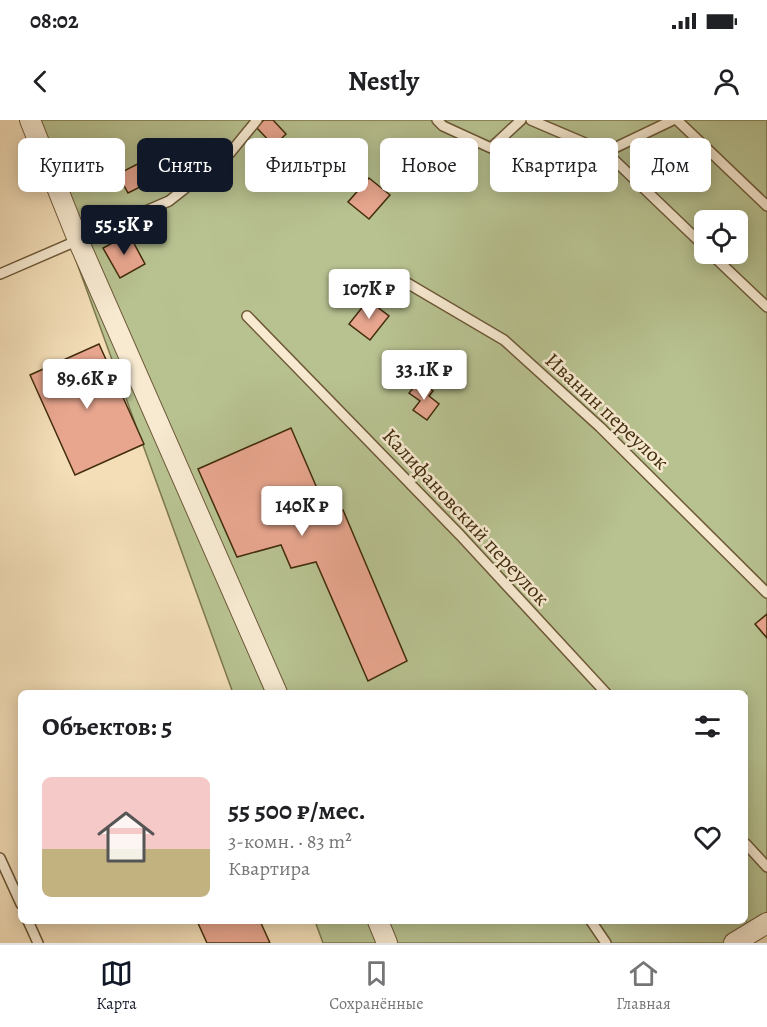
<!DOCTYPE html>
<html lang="ru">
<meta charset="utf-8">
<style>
:root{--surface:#fff;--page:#f6f6f6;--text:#202124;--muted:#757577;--line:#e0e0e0;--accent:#111827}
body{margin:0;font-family:Alegreya,serif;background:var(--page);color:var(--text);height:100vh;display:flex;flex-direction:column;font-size:22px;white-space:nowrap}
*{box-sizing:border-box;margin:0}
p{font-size:20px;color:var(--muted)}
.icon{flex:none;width:33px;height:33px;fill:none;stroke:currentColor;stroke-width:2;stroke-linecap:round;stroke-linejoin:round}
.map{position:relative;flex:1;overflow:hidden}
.sheet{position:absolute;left:18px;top:570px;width:730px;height:234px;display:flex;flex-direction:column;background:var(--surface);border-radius:9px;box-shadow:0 3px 15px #0003}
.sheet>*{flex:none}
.hud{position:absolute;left:18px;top:18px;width:732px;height:54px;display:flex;gap:12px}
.tools{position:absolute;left:694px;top:90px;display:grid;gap:12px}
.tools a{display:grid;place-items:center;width:54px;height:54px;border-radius:9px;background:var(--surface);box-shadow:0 3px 15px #0003;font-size:30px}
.price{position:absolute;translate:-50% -51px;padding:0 14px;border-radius:6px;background:#fff;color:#222;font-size:20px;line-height:39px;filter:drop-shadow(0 2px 3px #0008)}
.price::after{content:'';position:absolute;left:50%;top:36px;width:18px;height:14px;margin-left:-9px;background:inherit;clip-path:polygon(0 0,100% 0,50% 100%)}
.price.active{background:var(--accent);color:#fff}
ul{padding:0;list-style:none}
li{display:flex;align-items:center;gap:18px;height:150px;padding:0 24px}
li span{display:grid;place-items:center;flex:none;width:168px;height:120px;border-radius:9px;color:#555}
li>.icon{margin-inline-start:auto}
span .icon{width:72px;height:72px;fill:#fffc;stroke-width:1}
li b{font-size:26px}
h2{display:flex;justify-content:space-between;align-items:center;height:72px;padding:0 24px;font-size:26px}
.pill{padding:0 21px;border-radius:9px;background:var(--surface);box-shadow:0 3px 15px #0003;font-size:21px;line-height:54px}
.pill.active{background:var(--accent);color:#fff}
.status{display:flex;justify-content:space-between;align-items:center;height:42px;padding:0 30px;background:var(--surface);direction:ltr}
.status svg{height:16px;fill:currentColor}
header{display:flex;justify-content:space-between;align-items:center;height:78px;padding:0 24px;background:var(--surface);font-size:27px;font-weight:600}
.tab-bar{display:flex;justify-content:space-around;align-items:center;height:84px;border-top:2px solid var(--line);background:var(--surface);font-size:16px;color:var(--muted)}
.tab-bar a{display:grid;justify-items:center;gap:3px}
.tab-bar .active{color:var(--accent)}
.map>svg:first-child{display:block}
.green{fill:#b8c291;stroke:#7d784f;stroke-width:1.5;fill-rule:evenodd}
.building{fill:#e8a68f;stroke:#422d0d;stroke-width:1.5}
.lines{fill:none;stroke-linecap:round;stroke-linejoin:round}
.lane-casing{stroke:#6e5938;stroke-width:12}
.street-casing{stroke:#6e5938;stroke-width:22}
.lane{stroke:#f7ead1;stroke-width:9}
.street{stroke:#f7ead1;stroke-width:20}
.labels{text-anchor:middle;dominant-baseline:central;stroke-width:5;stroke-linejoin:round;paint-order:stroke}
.street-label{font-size:21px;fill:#422d0d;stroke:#f7ead1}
</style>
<div class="status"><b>08:02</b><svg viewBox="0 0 49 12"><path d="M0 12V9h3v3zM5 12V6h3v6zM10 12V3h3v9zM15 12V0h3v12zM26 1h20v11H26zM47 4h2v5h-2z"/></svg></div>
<header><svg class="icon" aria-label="back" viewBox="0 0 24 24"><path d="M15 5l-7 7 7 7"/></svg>Nestly<svg class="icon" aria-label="person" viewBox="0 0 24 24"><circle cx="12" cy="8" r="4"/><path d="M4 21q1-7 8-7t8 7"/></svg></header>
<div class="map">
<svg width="767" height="823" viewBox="0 0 767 823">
<rect width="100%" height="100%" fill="#f3deb8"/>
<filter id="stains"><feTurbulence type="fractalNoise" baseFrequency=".00333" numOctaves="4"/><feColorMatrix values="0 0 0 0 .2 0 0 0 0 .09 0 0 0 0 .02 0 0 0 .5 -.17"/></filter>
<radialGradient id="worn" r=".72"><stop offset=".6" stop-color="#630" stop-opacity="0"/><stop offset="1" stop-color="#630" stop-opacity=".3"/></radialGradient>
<path class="green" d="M25,0H767V802L732,823H323L315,801H746V573H233ZM705,100H738V134H705Z"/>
<g class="building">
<path d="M264,0H273L286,14L274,26L256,7Z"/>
<path d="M155,35L166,54L128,73L118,54Z"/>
<path d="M369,58L390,75L369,99L348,82Z"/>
<path d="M129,114L145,144L120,158L103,128Z"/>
<path d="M368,180L389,196L370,220L349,204Z"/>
<path d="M99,224L144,324L75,355L30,255Z"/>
<path d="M419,261L433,271L429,276L439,284L427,300L413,290L420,281L409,273Z"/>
<path d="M291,308L329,396L343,390L407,541L368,561L316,442L291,448L281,425L237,437L198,349Z"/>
<path d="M767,494V518L755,504Z"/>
<path d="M197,801H260L270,823H207Z"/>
</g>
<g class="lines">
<g class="lane-casing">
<g id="lane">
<path d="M437,0L443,6L491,28L521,0"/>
<path d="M531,0L606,32L673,0"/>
<path d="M677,0L767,86"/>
<path d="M606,32L705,127"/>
<path d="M711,134L767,187"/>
<path d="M0,154L169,81L230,33L257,0"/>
<path d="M402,160L504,220L600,307L767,473"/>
<path d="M247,196L460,415L606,573"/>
<path d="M746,724L767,747"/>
<path d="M0,738L21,784"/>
<path d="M28,801L38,823"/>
<path d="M591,801L606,823"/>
</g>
</g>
<g class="street-casing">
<g id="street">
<path d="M30,0L78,120L277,573"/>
<path d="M378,801L387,823"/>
<path d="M734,823L767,803"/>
</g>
</g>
<use href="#lane" class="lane"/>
<use href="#street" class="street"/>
</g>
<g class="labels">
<g class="street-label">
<text transform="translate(607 291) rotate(43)">Иванин переулок</text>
<text transform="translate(466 397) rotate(47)">Калифановский переулок</text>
</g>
</g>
<rect width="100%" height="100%" filter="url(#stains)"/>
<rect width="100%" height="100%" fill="url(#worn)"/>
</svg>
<div class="tools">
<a><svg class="icon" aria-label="locate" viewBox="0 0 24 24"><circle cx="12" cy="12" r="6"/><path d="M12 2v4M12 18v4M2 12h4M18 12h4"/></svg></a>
</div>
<b class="price active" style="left:124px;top:136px">55.5K ₽</b>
<b class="price" style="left:369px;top:200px">107K ₽</b>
<b class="price" style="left:424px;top:281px">33.1K ₽</b>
<b class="price" style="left:87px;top:290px">89.6K ₽</b>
<b class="price" style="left:302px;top:417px">140K ₽</b>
<div class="hud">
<a class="pill">Купить</a>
<a class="pill active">Снять</a>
<a class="pill">Фильтры</a>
<a class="pill">Новое</a>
<a class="pill">Квартира</a>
<a class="pill">Дом</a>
</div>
<section class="sheet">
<h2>Объектов: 5<svg class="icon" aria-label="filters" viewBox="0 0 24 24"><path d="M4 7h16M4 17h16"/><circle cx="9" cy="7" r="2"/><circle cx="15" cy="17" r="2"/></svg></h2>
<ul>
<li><span style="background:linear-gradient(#f6c9c9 60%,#c2b280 0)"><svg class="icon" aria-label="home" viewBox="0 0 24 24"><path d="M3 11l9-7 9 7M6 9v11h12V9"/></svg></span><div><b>55 500 ₽/мес.</b><p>3-комн. · 83 m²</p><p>Квартира</p></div><svg class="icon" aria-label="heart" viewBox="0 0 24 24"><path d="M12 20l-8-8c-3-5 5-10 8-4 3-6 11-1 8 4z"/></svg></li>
</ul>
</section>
</div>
<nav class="tab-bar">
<a class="active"><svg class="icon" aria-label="map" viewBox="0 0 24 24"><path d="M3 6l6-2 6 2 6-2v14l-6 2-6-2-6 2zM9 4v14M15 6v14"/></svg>Карта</a>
<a><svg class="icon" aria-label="saved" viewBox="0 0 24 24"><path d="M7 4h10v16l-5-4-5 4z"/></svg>Сохранённые</a>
<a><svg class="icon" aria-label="home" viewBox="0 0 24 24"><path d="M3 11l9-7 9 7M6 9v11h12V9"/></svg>Главная</a>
</nav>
